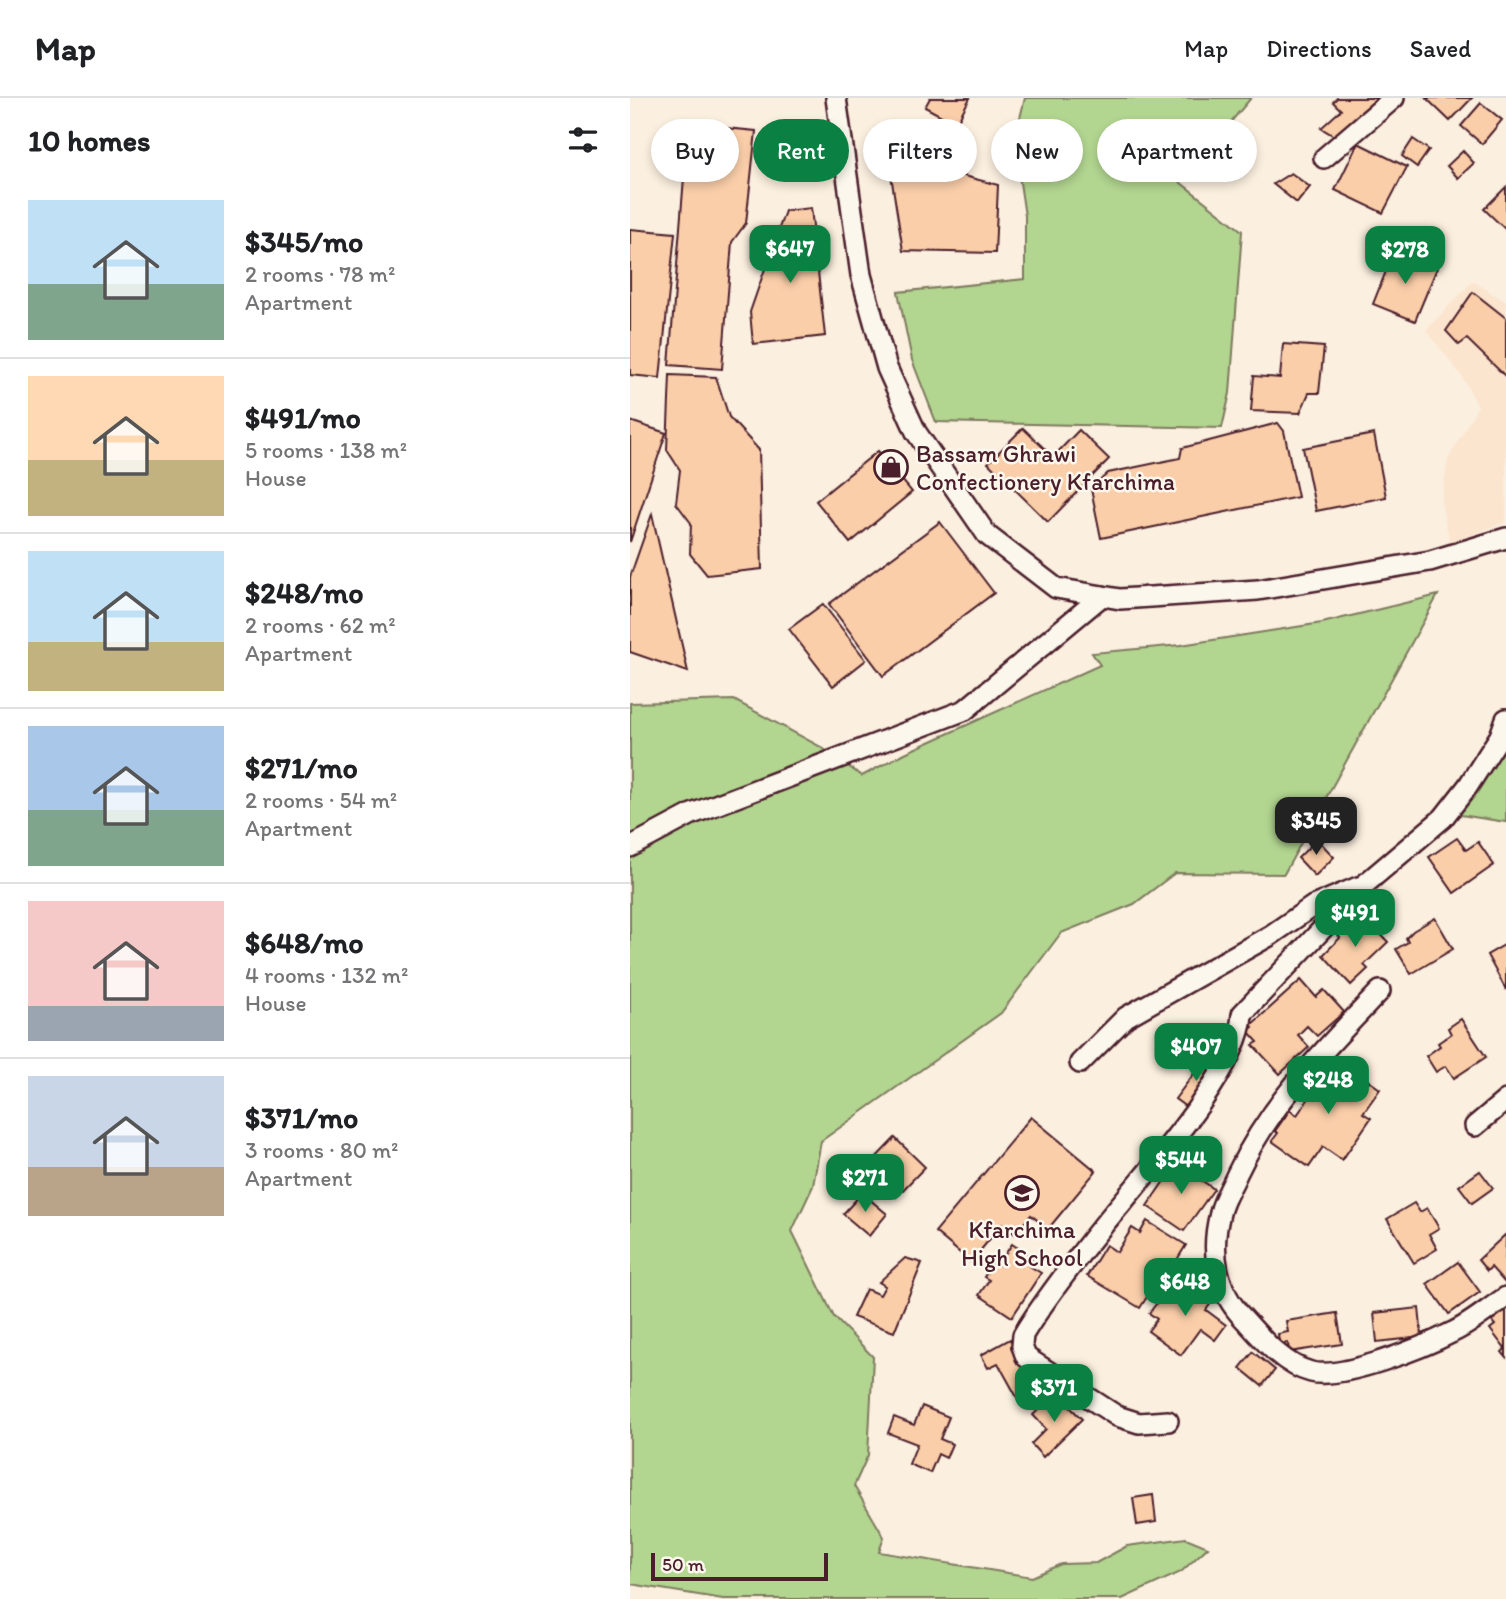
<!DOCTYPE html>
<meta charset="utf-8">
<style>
:root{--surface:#fff;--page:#f6f6f6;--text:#202124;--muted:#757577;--line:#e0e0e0;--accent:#0b8043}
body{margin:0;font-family:Itim,sans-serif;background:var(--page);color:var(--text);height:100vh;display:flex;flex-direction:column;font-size:26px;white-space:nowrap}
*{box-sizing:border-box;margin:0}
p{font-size:23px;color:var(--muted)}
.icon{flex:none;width:38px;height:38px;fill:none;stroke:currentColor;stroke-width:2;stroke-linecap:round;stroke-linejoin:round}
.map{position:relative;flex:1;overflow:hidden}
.details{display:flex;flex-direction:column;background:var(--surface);width:630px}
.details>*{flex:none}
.guide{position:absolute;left:21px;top:21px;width:665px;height:63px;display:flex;gap:14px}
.scale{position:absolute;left:21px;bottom:18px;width:177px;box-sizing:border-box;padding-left:7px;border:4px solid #4a1f2b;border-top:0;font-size:19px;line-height:24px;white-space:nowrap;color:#4a1f2b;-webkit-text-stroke:5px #fbf7ec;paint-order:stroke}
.price{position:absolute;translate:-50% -60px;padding:0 16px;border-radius:14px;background:var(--accent);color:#fff;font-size:23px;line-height:46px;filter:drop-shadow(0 2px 4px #0008)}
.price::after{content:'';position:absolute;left:50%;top:42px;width:21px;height:16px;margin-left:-10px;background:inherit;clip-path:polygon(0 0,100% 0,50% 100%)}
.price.active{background:#222;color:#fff}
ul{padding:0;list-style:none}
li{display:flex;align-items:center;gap:21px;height:175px;padding:0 28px}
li+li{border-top:2px solid var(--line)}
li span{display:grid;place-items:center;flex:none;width:196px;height:140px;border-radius:0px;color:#555}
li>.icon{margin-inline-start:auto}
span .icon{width:84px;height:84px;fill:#fffc;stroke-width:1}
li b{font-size:30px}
h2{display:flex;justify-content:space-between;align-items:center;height:84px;padding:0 28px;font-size:30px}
.pill{padding:0 24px;border-radius:32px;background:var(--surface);box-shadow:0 4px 10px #0003;font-size:24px;line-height:63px}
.pill.active{background:var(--accent);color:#fff}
header{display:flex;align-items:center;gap:42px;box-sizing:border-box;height:98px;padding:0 35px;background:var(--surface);border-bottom:2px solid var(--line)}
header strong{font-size:33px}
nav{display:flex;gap:38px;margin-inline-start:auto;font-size:24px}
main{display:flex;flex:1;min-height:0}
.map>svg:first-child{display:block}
.built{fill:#fbe5cf}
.green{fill:#b2d590;stroke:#7e7a5e;stroke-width:2}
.building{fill:#facea9;stroke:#4a1f2b;stroke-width:2}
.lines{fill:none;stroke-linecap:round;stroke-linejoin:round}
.street-casing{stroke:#4a1f2b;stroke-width:24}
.street{stroke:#fbf7ec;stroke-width:19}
.labels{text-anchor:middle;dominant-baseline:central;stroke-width:5;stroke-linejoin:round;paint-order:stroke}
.poi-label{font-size:24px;fill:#4a1f2b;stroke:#fbf7ec;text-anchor:start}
</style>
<header>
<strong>Map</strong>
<nav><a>Map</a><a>Directions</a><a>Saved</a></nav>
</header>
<main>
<section class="details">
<h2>10 homes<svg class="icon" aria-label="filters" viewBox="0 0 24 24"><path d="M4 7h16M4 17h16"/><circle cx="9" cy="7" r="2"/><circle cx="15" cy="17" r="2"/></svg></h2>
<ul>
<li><span style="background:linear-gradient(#bfe0f5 60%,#7fa58c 0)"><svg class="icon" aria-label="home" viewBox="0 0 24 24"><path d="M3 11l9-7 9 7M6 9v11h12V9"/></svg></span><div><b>$345/mo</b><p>2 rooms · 78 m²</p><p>Apartment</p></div></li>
<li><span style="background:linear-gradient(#ffd9b3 60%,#c2b280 0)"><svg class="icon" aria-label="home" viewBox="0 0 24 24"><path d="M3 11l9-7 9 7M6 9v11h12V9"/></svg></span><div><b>$491/mo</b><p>5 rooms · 138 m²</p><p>House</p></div></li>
<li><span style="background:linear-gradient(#bfe0f5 65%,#c2b280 0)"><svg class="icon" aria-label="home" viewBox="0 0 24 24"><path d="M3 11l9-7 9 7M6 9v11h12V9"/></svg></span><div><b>$248/mo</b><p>2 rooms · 62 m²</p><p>Apartment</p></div></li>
<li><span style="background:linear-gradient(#a9c7e8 60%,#7fa58c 0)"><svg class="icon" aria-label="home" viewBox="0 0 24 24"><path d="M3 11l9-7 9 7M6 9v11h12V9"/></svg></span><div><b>$271/mo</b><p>2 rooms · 54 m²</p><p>Apartment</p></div></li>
<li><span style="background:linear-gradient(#f6c9c9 75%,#9aa5b1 0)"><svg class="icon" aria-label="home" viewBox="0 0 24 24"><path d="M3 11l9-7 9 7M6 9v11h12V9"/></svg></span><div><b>$648/mo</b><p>4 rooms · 132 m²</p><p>House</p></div></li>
<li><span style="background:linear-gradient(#c9d6e8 65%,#b9a48a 0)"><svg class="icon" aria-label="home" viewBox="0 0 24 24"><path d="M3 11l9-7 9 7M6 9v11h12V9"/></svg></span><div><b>$371/mo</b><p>3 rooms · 80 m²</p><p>Apartment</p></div></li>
</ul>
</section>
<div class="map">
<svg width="876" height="1501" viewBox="0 0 876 1501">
<rect width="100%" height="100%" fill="#fbefdf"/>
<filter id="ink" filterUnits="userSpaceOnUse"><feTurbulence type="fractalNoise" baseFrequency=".0143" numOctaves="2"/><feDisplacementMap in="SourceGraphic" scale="14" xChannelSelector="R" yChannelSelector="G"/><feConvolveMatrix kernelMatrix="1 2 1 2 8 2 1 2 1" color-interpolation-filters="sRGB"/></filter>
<g filter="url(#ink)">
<path class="built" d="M843,183L876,204V424L820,445L811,405L818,361L848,308L831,277L796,232Z"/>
<g class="green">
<path d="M395,0H621L550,84L612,133L600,295L592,330L306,324L282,262L268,194L395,181V118L384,44Z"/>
<path d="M808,497L654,776L545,775L504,806L431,835L371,915L191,1043L183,1088L162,1133L204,1219L243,1259L238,1357L224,1388L254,1439L249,1454L402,1479L431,1466L466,1465L497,1448L556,1440L578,1449L551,1474L492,1501H93L0,1486V605L104,602L191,649L232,678L275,655L470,567L462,555L551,547L692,525Z"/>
<path d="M876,639V724L824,716Z"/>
</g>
<g class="building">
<path d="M300,0H340L326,26L295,9Z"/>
<path d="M707,0H750L706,39L691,30L711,12L703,4Z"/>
<path d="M796,0H842L820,23Z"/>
<path d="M851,5L872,22L852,46L831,28Z"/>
<path d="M74,28L126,33L116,125L102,144L92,271L39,267L55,67Z"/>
<path d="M783,41L799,52L787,69L772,58Z"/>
<path d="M728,45L777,69L753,115L705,92Z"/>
<path d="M833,53L844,65L828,80L817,68Z"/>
<path d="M258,58L368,87L365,155L273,153Z"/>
<path d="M661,75L680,89L667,105L643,86Z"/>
<path d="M876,89V132L854,111Z"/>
<path d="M181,110L195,238L123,246L120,214L155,113Z"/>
<path d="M0,131L45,135L30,280L0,277Z"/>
<path d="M764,153L807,170L785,223L743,206Z"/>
<path d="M843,194L876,220V279L837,241L829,247L816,233Z"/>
<path d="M653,246L694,249L689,295H679L670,315L621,313L624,278L650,280Z"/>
<path d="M40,277L86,279L99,319L129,352L132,471L77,477L60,456L61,425L46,405L50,372L37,352Z"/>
<path d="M0,323L36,335L0,444Z"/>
<path d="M648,325L654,333L668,399L471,440L461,391L478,375L550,360L552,350Z"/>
<path d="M393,330L423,359L449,332L479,361L418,424L358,365Z"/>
<path d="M744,336L756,399L686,413L673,350Z"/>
<path d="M248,353L282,394L220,445L186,403Z"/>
<path d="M22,416L58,574L0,554V479Z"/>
<path d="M310,424L364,495L253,578L199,506Z"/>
<path d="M193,506L236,562L203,588L159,531Z"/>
<path d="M827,740L836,752L848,744L864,767L824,795L799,759Z"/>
<path d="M687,741L704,759L685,778L668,760Z"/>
<path d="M734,818L758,844L734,867L738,871L721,887L693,857L710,840L706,835L719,823L723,828Z"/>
<path d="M805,820L823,851L781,876L766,851L778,844L776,840L783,833Z"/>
<path d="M876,846V892L857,857Z"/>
<path d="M671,882L686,899L694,892L714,914L687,938L677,928L668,937L679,949L650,976L623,947L628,944L618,933L623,929L621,927Z"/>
<path d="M831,921L856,959L824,980L816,968L806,974L796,958L810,948L808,945L821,936L818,930Z"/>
<path d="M575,961L586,969L556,1009L545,1001Z"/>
<path d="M715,966L750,991L733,1015L741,1020L712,1062L693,1049L679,1069L642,1043L648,1035L645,1033L660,1012L667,1017L684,993L678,989L691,970L696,974L700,968L709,974Z"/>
<path d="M401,1019L466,1073L418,1131L401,1117L385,1136L372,1126L341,1164L305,1134Z"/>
<path d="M265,1040L295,1069L266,1099L236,1070Z"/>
<path d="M558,1061L570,1069L564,1077L584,1091L554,1133L517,1108L545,1067L551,1071Z"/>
<path d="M850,1073L863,1090L842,1105L829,1088Z"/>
<path d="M232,1095L257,1116L239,1138L213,1116Z"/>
<path d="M784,1105L790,1114L797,1110L809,1130L799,1136L807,1151L784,1165L757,1121Z"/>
<path d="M517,1123L556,1147L539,1175L534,1172L510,1210L457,1178L476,1147L487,1154L502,1130L510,1135Z"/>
<path d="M875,1137L876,1138L875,1185L861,1169L857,1173L848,1162Z"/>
<path d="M382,1146L403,1160L398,1167L411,1175L382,1219L349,1197L359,1182L354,1179L364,1164L368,1167Z"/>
<path d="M275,1160L292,1165L264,1234L223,1219L236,1191L250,1197L255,1188L249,1184Z"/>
<path d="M828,1164L850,1194L819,1216L797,1186Z"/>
<path d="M562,1182L576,1188L581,1205L576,1212L596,1227L585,1242L570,1231L551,1257L518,1233L527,1221L519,1215L531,1200L537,1205L546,1192L551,1196Z"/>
<path d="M876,1208V1259L872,1254L875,1251L860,1231L865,1227L859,1220Z"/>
<path d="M789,1210L792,1239L747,1244L744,1215Z"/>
<path d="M707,1215L712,1246L659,1254L658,1245L649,1246L648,1236L658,1234L656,1223Z"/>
<path d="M380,1241L407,1290L388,1301L368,1265L358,1270L351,1257Z"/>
<path d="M623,1254L645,1272L632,1288L610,1270Z"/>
<path d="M424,1297L427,1300L429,1298L452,1321L413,1359L401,1346L416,1331L403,1317Z"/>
<path d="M292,1308L319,1319L310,1341L322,1346L316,1360L308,1356L300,1375L279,1366L287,1346L258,1335L264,1319L284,1327Z"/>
<path d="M523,1397L526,1424L507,1427L503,1400Z"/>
</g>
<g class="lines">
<g class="street-casing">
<g id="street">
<path d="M206,0L231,177L257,270L286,334L357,437L426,490L490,501L628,492L800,463L876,440"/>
<path d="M694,60L764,0"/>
<path d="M0,749L62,716L335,612L472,498"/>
<path d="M750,893C696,950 641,1004 607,1076C602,1088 593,1101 590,1115C580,1154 586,1193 615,1222C633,1242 654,1267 681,1274C712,1282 794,1249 823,1234C842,1225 859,1210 876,1199"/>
<path d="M450,965L496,919L641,837L683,808L728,789"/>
<path d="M845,1028L876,1002"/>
<path d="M538,1323L509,1325L487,1318L396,1259L392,1248L393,1237C412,1205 436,1175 459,1145C498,1094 610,977 612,916L735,786L813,720L838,688L870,638L876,621"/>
</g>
</g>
<use href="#street" class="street"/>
</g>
</g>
<defs>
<g id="shop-ring" transform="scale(1.75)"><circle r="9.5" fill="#fbf7ec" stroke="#4a1f2b" stroke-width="1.5"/><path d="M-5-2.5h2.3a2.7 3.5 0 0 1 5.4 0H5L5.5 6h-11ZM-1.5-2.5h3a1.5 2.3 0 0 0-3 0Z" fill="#4a1f2b"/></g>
<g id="school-ring" transform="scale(1.75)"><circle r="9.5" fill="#fbf7ec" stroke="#4a1f2b" stroke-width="1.5"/><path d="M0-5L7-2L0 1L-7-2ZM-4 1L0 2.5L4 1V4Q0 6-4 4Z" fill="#4a1f2b"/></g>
</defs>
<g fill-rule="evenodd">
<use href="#shop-ring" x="261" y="369"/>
<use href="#school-ring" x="392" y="1095"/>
</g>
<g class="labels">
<g class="poi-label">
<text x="286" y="355">Bassam Ghrawi<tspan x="286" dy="28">Confectionery Kfarchima</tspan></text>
<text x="392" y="1131" text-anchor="middle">Kfarchima<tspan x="392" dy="28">High School</tspan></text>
</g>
</g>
</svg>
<div class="scale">50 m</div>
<b class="price" style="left:160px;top:187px">$647</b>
<b class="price" style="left:775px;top:188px">$278</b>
<b class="price active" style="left:686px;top:759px">$345</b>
<b class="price" style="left:725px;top:851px">$491</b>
<b class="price" style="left:566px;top:985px">$407</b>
<b class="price" style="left:698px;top:1018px">$248</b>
<b class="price" style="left:551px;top:1098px">$544</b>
<b class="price" style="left:235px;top:1116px">$271</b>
<b class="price" style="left:555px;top:1220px">$648</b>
<b class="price" style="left:424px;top:1326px">$371</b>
<div class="guide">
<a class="pill">Buy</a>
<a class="pill active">Rent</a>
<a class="pill">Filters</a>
<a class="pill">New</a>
<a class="pill">Apartment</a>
</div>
</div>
</main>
